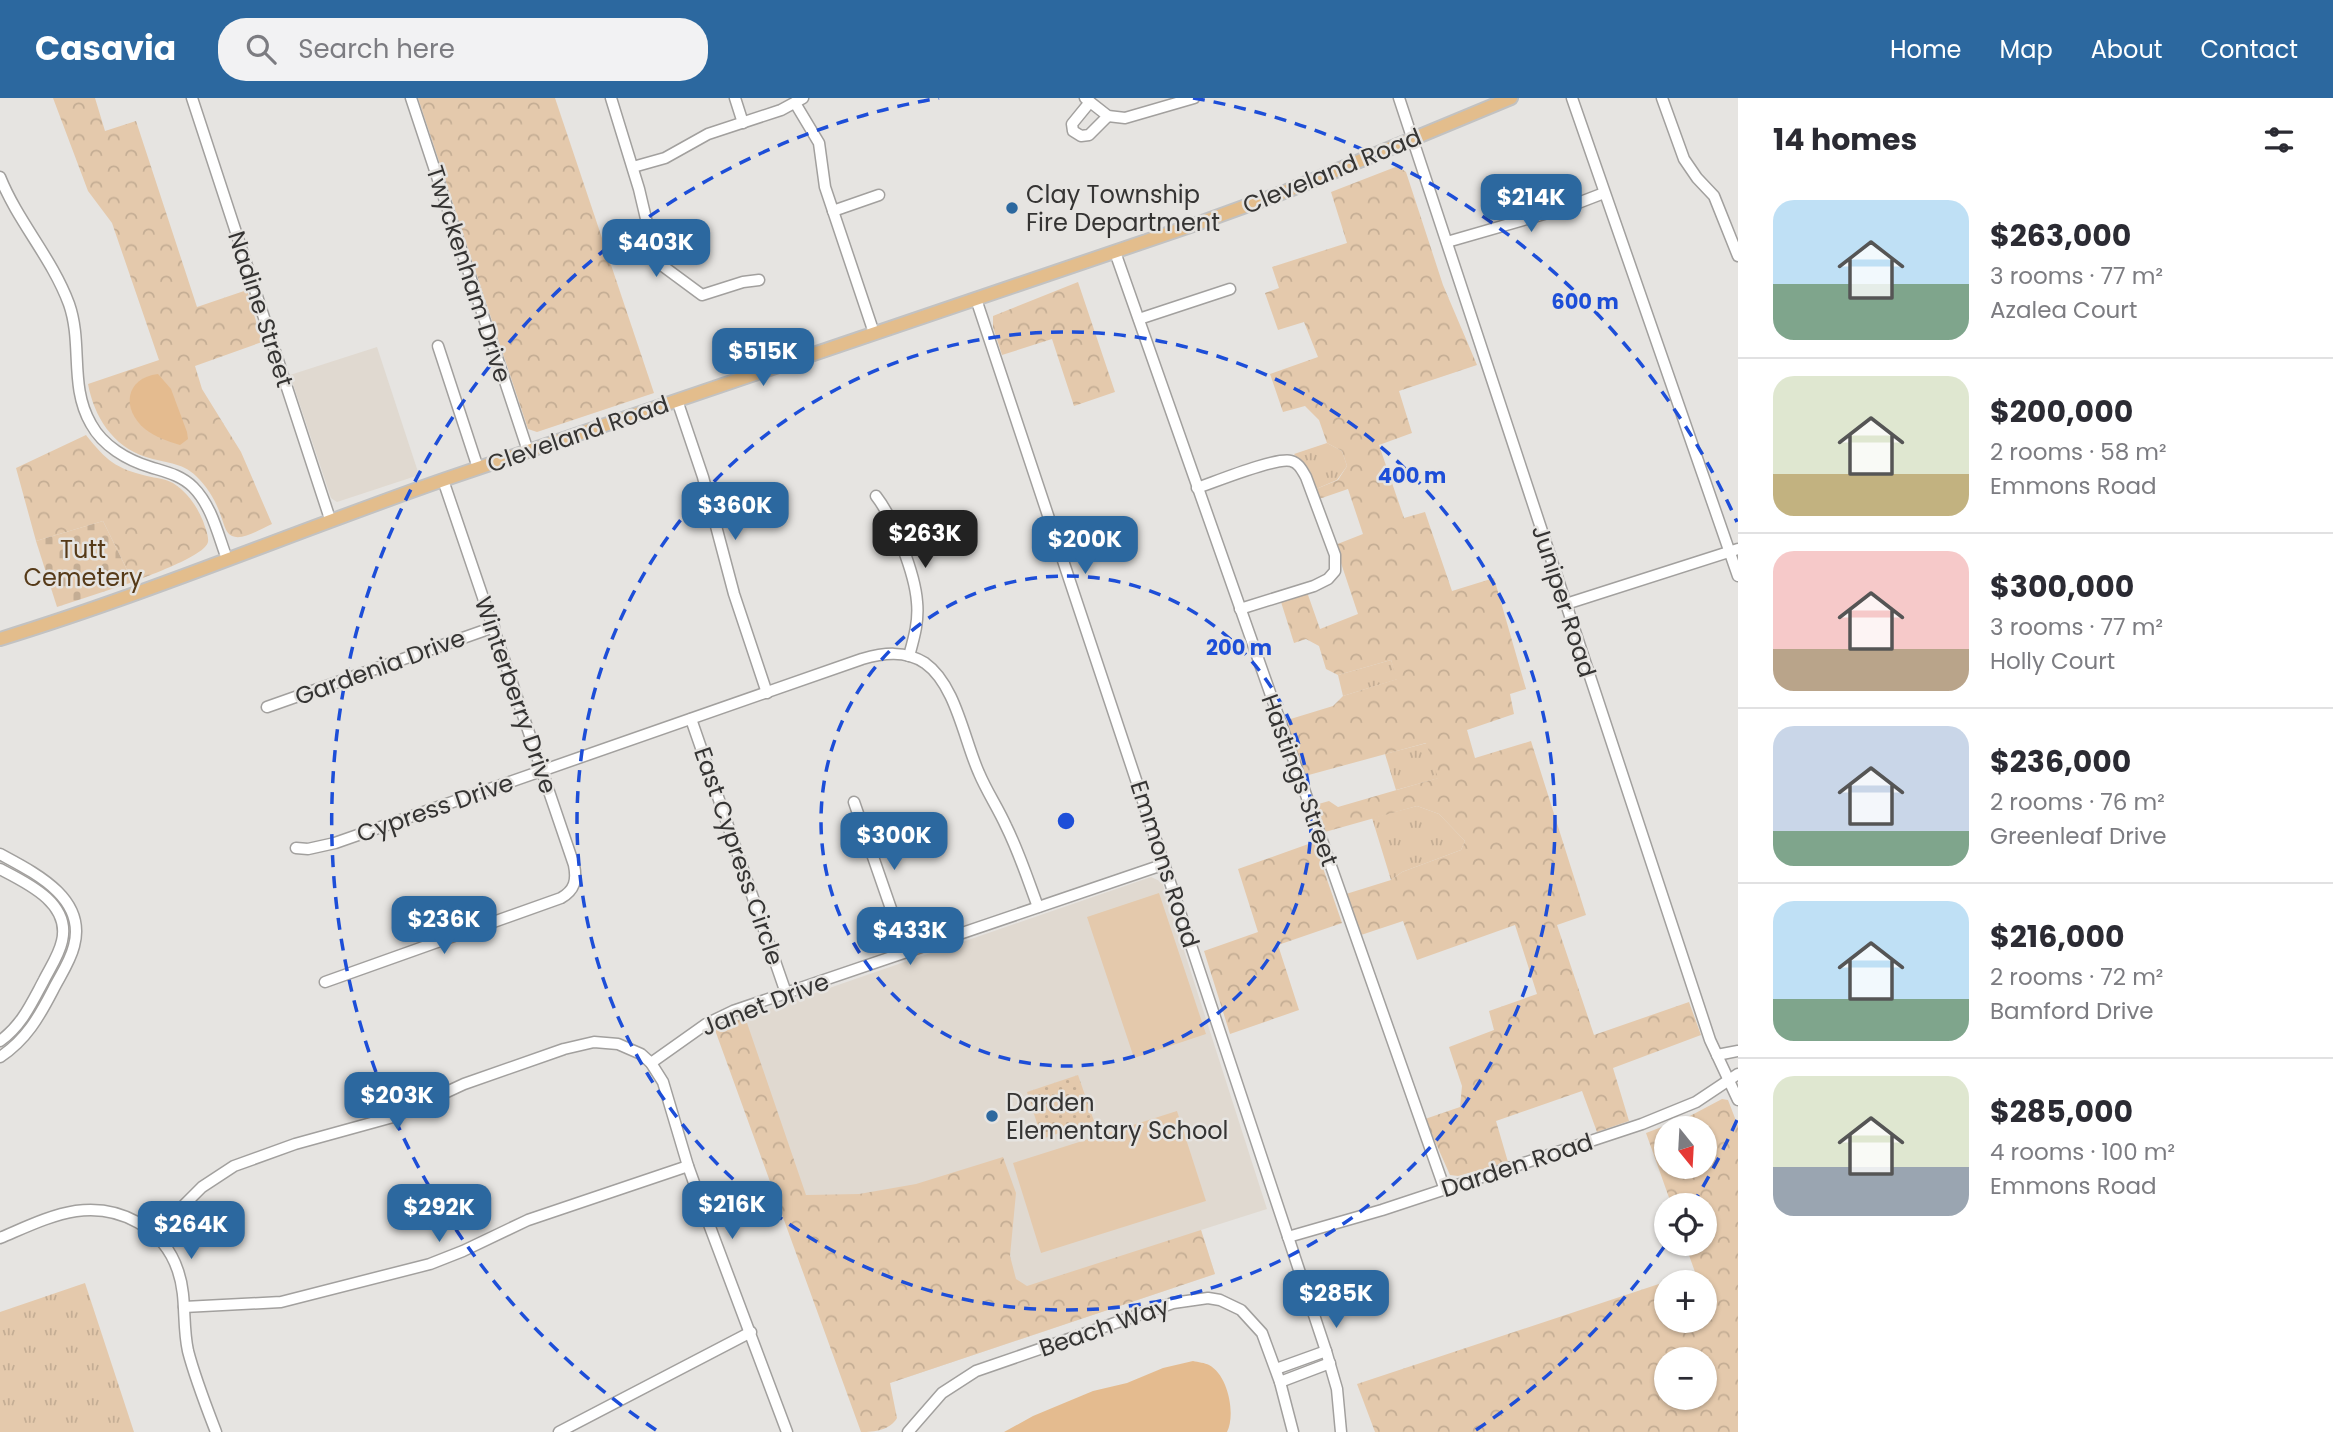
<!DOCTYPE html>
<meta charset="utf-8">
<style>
:root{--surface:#fff;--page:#f2f2f3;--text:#2b2b33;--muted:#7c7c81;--line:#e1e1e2;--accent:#2c689f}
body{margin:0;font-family:Poppins,sans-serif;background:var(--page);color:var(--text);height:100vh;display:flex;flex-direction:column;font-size:26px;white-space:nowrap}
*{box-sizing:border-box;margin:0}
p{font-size:23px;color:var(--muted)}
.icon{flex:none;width:38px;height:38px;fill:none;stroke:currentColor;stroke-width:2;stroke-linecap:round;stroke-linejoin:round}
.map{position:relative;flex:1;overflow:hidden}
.details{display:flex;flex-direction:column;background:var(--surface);width:595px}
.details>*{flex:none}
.needle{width:46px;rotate:162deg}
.fabs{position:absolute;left:1654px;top:1018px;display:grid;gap:14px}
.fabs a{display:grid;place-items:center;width:63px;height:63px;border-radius:50%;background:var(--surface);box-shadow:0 2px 5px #0004;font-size:35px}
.price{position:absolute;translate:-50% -60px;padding:0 16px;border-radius:14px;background:var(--accent);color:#fff;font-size:23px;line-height:46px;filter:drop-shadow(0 2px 4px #0008)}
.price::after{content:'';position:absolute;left:50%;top:42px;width:21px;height:16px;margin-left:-10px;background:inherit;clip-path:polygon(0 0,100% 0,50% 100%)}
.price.active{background:#222;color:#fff}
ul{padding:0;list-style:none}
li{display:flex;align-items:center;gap:21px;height:175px;padding:0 35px}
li+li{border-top:2px solid var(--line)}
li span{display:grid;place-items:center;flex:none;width:196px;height:140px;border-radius:21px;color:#555}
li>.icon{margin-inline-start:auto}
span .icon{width:84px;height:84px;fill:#fffc;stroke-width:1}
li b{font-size:30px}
h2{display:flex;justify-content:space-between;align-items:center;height:84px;padding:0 35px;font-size:30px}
header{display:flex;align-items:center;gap:42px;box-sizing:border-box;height:98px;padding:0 35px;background:var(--accent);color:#fff}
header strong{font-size:33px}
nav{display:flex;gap:38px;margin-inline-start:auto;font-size:24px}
.search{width:490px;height:63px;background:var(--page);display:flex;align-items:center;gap:18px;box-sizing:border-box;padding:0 24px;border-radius:28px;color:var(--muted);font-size:26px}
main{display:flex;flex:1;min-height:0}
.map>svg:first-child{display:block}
.built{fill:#e0d9d0}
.grass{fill:url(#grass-tufts)}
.forest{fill:url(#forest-crowns);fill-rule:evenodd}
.cemetery{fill:url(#cemetery-stones)}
.park{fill:url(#park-dots)}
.garden{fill:#e4c9ac}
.water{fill:#e4bb8f}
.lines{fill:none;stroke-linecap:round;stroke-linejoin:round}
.minor-casing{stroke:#a2a09e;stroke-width:13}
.major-casing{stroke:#c2c2c2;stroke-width:16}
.minor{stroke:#fff;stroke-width:10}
.major{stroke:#e3bd8c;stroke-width:12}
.ring{fill:none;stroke:#1d4ed8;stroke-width:3.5;stroke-dasharray:12 9}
.poi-dot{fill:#2c689f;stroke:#e6e4e1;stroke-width:2.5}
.labels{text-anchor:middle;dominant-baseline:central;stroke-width:5;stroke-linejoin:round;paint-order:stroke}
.street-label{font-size:24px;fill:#353433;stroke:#e6e4e1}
.poi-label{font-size:24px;fill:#353433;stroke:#e6e4e1;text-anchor:start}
.park-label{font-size:24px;fill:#563a18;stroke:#e6e4e1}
.centre{fill:#1d4ed8;stroke:#e6e4e1;stroke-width:3.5}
.ring-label{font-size:21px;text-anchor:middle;font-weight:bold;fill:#1d4ed8;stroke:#e6e4e1;stroke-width:5;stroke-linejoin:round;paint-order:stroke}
</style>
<header>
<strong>Casavia</strong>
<div class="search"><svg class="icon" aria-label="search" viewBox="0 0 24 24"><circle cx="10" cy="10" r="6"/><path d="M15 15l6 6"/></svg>Search here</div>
<nav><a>Home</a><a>Map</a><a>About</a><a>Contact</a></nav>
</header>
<main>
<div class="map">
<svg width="1738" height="1334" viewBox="0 0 1738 1334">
<defs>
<pattern id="grass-tufts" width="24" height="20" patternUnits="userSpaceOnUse" patternTransform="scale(1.75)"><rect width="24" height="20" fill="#e4c9ac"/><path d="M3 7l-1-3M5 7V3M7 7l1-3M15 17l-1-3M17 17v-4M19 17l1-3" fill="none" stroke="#c4ad94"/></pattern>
<pattern id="forest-crowns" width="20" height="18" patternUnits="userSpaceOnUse" patternTransform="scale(1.75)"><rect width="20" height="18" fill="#e4c9ac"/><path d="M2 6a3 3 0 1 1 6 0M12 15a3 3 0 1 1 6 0" fill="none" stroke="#c4ad94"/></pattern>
<pattern id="cemetery-stones" width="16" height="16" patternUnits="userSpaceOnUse" patternTransform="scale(1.75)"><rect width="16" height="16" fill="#e4c9ac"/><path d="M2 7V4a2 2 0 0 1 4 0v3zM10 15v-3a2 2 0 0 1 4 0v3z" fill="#c4ad94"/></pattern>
<pattern id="park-dots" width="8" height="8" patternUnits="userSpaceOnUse" patternTransform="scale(1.75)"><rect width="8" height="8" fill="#e4c9ac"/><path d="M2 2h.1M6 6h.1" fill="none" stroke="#c4ad94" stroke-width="1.8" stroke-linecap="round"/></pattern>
</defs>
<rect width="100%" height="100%" fill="#e6e4e1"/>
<g class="built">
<path d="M377,249L419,377L337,404L331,400L290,277Z"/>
<path d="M1151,779L1162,784L1267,1111L1201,1132L1215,1176L890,1285L715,932L745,919Z"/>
</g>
<g class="grass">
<path d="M1327,345L1342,353L1347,368L1337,382L1316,391L1307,370L1294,356Z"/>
<path d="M1391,562L1398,581L1343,598L1338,577Z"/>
<path d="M1427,645L1439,680L1396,692L1385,656Z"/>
<path d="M1417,708L1439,716L1465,743L1461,752L1402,774L1391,782L1372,720Z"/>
<path d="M85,1185L134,1334H0V1214Z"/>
</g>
<g class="forest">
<path d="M53,0H95L105,33L136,23L197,209L247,192L262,244L195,268L202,291L241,354L272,426C262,430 243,443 232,438C226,435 225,429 223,424C217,405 210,392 196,378C182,364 164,365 146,359C112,348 94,318 88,286L159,262L112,125L88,93Z"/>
<path d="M418,0H555L654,295L537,334L528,331Z"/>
<path d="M1398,68L1406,74L1443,187L1477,267L1399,293L1412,335L1379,347L1404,420L1425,414L1452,493L1494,480L1526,591L1510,596L1514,616L1467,632L1475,660L1531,643L1586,817L1557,827L1594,937L1689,904L1701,937L1613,970L1629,1023L1597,1034L1582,993L1496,1023L1508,1064L1458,1078L1450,1077L1425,1021L1460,1009L1462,988L1449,949L1494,932L1489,913L1537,896L1515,827L1417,862L1403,823L1361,837L1346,796L1391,782L1402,774L1461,752L1465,743L1439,716L1417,708L1325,734L1315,707L1329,703L1338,709L1438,680L1426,645L1305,678L1284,623L1333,608L1343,598L1397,581L1391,562L1338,577L1326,571L1319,548L1306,541L1294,545L1281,504L1307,494L1320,531L1358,516L1335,447L1363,436L1348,391L1319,401L1316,391L1338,382L1347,368L1342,353L1327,345L1319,322L1305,308L1283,314L1270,276L1318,259L1304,224L1278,232L1265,195L1279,190L1272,169L1347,145L1331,94Z"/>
<path d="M1078,184L1115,294L1074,308L1052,241L1002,257L993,229V218Z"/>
<path d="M86,337C107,363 115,370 147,378C156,380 166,381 173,385C187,394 197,408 203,423C205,429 209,438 208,444C205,458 147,478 133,484L103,423L36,443L16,370Z"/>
<path d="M1314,744L1342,825L1278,847L1299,912L1230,936L1204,853L1258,834L1238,771Z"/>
<path d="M745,919L806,1097L859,1096L916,1086L1003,1059L1016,1095L1010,1158L1016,1181L1027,1188L1201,1132L1215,1176L890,1285L897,1320C890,1332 875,1334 861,1334L715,932Z"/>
<path d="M1722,1001L1728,1002L1738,1028V1334H1375L1357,1286L1695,1174L1685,1146H1704V1108H1672L1646,1035L1688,1019ZM1666,1031H1704V1069H1666ZM1666,1185H1704V1223H1666ZM1666,1262H1704V1300H1666Z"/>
</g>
<path class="cemetery" d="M103,423L133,484L57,509L36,443Z"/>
<path class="park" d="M1078,977L1094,1023L1042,1041L1027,994Z"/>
<g class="garden">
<path d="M1159,795L1206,936L1134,960L1087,819Z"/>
<path d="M1177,1013L1206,1103L1041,1155L1013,1065Z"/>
</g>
<g class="water">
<path d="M158,276L171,291L187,334L188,341L180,347C167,343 155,339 145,331C121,311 125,280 158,276Z"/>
<path d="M1193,1263C1198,1264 1205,1265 1209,1267C1228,1277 1236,1316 1227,1334H1004L1033,1318L1093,1293L1127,1285L1163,1270Z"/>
</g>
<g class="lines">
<g class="minor-casing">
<g id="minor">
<path d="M192,0L330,421"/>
<path d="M411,0L528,353"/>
<path d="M611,0L639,91L656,163L702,197L743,184L759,182"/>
<path d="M735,0L743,25"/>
<path d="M1085,0L1108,18L1125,20L1194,0"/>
<path d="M1399,0L1710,942L1738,1002"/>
<path d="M1572,0L1738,478"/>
<path d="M1662,0L1684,61L1697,80L1714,98L1738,158"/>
<path d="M1090,4L1072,26L1073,33L1081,38L1089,37L1108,18"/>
<path d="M795,5L819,45L825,89L874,235"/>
<path d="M633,69L665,60L708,36L781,12L803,0"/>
<path d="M0,79C18,124 52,160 69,206C83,246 69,288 91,326C103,348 127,362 150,369C166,374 181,377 193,389C212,408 218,437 227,461"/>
<path d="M833,113L879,97"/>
<path d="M1447,144L1565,110L1604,95"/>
<path d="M1115,154L1445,1092"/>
<path d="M976,201L1326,1253L1337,1291L1341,1334"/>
<path d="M1139,221L1230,191"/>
<path d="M438,248L478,370"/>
<path d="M677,302L703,379L734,496L767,595"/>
<path d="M1197,390C1215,384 1275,359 1291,363C1299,365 1302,372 1306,379L1335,457V473L1328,481L1314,488L1240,511"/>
<path d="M876,398C894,421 915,476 917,504C919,523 914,540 909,558"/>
<path d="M1566,506L1738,451"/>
<path d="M267,609L494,529"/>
<path d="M691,621L786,895"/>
<path d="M854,704L906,854"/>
<path d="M296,750L308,751L335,745L862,561C883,555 905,552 925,565C956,587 964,642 979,675C987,694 998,710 1006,728C1019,754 1028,782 1038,809"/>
<path d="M0,756C35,775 87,800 74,848C70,864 60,878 53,892C39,919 26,942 0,959"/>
<path d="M0,771C27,785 71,805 62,843C59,857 50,870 44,882C31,906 22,927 0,943"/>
<path d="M325,884L561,800C575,792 577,782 574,767L443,382"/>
<path d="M1717,957L1738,953"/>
<path d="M651,965L706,926L733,913L1165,766"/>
<path d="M155,1136L202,1089L234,1068L295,1046L393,1019L464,986L564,951L594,944L618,946L641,956L651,965L663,984L688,1068L710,1129L787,1334"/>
<path d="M1288,1139L1382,1112L1642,1026L1696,1004L1738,976"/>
<path d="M0,1140C24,1130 50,1117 76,1113C120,1107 164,1130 178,1173C187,1199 182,1226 188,1253C195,1280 206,1308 216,1334"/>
<path d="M184,1209L281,1204L430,1166L463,1153L528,1122L688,1068"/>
<path d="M1276,1271L1326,1253"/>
<path d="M1280,1284L1330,1265"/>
<path d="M559,1334L751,1234"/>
<path d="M908,1334L942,1295L976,1273L1173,1205L1208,1200L1220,1202L1241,1212L1262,1235L1280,1284L1293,1334"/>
</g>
</g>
<g class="major-casing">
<path id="major" d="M0,541C150,495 294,434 443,382L1202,124L1287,93L1511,0"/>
</g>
<use href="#minor" class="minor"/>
<use href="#major" class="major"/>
</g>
<g class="ring">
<circle cx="1066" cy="723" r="245"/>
<circle cx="1066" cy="723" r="489"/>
<path d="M1737 1022A734 734 0 0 1 1692 1107M1664 1149A734 734 0 0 1 1476 1332M656 1332A734 734 0 0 1 939 0M1193 0A734 734 0 0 1 1737 424"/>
</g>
<g class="poi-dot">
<circle cx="1012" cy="110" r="7"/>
<circle cx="992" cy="1018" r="7"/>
</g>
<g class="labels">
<g class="street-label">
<text transform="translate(1332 73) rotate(-22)">Cleveland Road</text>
<text transform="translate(469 176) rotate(72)">Twyckenham Drive</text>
<text transform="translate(261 211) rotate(72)">Nadine Street</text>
<text transform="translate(578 336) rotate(-19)">Cleveland Road</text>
<text transform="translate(1564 503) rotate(72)">Juniper Road</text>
<text transform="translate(380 569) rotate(-20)">Gardenia Drive</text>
<text transform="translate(516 597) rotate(71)">Winterberry Drive</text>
<text transform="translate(1300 682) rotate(70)">Hastings Street</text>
<text transform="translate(435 710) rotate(-19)">Cypress Drive</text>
<text transform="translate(739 758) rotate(71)">East Cypress Circle</text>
<text transform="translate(1165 766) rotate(72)">Emmons Road</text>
<text transform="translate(765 906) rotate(-21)">Janet Drive</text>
<text transform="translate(1517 1067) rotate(-18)">Darden Road</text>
<text transform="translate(1104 1229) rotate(-19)">Beach Way</text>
</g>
<g class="poi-label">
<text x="1026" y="96">Clay Township<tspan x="1026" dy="28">Fire Department</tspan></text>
<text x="1006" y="1004">Darden<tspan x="1006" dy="28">Elementary School</tspan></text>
</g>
<g class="park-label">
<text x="83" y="451">Tutt<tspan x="83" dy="28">Cemetery</tspan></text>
</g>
</g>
<circle cx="1066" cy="723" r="10" class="centre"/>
<g class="ring-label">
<text x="1585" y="211">600 m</text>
<text x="1412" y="385">400 m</text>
<text x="1239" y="557">200 m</text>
</g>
</svg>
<div class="fabs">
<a><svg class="needle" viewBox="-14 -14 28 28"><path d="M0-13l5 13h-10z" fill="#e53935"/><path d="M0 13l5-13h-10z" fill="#7c7c81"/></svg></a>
<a><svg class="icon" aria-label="locate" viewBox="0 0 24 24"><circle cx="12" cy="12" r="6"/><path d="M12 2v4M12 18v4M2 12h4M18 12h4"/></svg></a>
<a>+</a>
<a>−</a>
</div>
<b class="price" style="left:1531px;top:136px">$214K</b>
<b class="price" style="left:656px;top:181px">$403K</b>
<b class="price" style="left:763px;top:290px">$515K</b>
<b class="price" style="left:735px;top:444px">$360K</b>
<b class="price active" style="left:925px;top:472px">$263K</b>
<b class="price" style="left:1085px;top:478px">$200K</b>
<b class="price" style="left:894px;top:774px">$300K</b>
<b class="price" style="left:444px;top:858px">$236K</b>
<b class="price" style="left:910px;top:869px">$433K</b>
<b class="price" style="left:397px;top:1034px">$203K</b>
<b class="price" style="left:732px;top:1143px">$216K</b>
<b class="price" style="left:439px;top:1146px">$292K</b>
<b class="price" style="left:191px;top:1163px">$264K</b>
<b class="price" style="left:1336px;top:1232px">$285K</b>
</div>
<section class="details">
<h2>14 homes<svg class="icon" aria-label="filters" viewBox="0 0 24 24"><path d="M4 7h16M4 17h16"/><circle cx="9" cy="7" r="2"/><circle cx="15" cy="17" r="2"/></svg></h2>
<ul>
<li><span style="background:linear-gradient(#bfe0f5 60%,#7fa58c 0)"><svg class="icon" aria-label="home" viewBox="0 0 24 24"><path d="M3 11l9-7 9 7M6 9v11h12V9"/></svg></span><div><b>$263,000</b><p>3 rooms · 77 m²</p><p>Azalea Court</p></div></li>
<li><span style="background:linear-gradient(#dfe7d0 70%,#c2b280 0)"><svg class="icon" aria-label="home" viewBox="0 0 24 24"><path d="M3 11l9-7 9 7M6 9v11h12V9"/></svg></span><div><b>$200,000</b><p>2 rooms · 58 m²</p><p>Emmons Road</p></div></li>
<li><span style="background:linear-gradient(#f6c9c9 70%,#b9a48a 0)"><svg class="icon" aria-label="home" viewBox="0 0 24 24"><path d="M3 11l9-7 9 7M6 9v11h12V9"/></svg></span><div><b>$300,000</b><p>3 rooms · 77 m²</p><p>Holly Court</p></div></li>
<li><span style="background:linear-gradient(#c9d6e8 75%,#7fa58c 0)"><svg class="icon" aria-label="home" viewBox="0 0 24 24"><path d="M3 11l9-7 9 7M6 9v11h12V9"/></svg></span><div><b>$236,000</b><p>2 rooms · 76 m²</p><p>Greenleaf Drive</p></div></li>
<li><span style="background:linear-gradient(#bfe0f5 70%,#7fa58c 0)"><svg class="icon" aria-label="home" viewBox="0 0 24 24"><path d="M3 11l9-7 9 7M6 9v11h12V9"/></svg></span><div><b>$216,000</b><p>2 rooms · 72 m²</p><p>Bamford Drive</p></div></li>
<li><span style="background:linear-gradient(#dfe7d0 65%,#9aa5b1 0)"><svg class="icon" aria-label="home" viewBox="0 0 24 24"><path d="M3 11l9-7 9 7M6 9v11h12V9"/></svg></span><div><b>$285,000</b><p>4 rooms · 100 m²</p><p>Emmons Road</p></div></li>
</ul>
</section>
</main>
